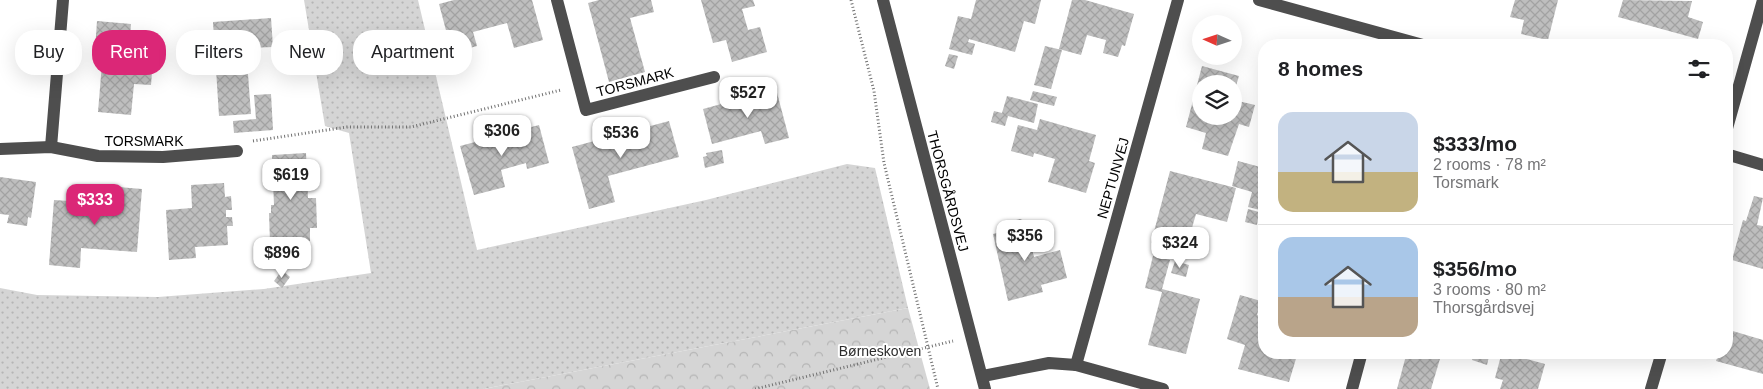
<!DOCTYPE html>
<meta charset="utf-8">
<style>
:root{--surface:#fff;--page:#f2f2f2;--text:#202124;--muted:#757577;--line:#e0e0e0;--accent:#db2777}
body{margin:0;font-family:Arial,sans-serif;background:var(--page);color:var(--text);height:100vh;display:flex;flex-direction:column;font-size:19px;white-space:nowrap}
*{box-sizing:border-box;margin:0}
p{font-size:16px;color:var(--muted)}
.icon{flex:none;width:28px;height:28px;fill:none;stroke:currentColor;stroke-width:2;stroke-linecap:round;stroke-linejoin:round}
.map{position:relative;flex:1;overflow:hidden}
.side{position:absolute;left:1258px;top:39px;width:475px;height:320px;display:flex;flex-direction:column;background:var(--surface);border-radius:20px;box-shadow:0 5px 20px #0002}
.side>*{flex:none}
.guide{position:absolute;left:15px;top:30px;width:475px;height:45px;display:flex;gap:10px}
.needle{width:32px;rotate:273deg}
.tools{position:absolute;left:1192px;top:15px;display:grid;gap:10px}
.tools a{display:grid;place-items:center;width:50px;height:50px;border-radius:50%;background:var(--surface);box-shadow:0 5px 20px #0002;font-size:25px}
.price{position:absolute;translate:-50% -42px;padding:0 11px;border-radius:10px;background:#fff;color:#222;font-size:16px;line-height:32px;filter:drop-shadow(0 1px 2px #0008)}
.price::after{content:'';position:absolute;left:50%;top:30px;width:15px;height:11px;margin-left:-8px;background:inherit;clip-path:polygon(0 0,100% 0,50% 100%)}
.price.current{background:var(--accent);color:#fff}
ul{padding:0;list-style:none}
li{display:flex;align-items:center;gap:15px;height:125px;padding:0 20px}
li+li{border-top:1px solid var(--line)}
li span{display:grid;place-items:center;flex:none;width:140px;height:100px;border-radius:15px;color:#555}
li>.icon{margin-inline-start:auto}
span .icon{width:60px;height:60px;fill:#fffc;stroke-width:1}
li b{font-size:21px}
h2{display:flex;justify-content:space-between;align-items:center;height:60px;padding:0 20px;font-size:21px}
.chip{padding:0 18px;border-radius:20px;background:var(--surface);box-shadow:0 5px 20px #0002;font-size:18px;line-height:45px}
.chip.current{background:var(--accent);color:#fff}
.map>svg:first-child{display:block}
.grass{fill:url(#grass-dots)}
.forest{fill:url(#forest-crowns)}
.building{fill:url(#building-cross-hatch)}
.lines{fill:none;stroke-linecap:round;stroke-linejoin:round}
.path{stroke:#707070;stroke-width:3;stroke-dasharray:1 2.5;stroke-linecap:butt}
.minor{stroke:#4e4e4e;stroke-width:12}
.labels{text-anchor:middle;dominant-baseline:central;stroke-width:4;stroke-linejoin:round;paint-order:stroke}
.street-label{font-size:14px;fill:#000;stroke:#fff}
.park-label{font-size:14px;fill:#2c2c2c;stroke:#fff}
</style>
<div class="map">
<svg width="1763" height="389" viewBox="0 0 1763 389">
<defs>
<pattern id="grass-dots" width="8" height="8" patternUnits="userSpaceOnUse" patternTransform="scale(1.25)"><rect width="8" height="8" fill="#d5d5d5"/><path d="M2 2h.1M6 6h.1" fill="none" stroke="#b5b5b5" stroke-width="1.8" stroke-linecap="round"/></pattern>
<pattern id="forest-crowns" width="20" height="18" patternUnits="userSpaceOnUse" patternTransform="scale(1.25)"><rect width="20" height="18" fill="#d5d5d5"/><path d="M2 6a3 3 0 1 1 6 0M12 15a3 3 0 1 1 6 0" fill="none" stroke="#b5b5b5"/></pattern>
<pattern id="building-cross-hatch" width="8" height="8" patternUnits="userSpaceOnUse" patternTransform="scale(1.25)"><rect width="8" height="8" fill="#bebebe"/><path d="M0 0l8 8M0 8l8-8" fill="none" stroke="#a2a2a2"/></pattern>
</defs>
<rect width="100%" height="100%" fill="#fff"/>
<path class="grass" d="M304,0H418L477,250L706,200L847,164L875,168L908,308L483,389H0V288L37,295L158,297L264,289L371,273L349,133L325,126Z"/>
<path class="forest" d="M908,308L930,389H483Z"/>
<g class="building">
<path d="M454,0H532L543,40L514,48L507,23L473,32L477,46L452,53L439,4Z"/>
<path d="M599,0H651L654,12L630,18L645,72L609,82L588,3Z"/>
<path d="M701,0H753L755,6L742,9L748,30L760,27L767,52L732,62L726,40L713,43Z"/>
<path d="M976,0H1041L1035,24L1024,21L1015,52L969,39L968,42L975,44L972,55L949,49L958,16L971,19Z"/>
<path d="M1072,0H1085L1134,14L1125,46L1122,45L1118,57L1103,53L1106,40L1087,35L1081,55L1059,49Z"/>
<path d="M1515,0H1558L1548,40L1521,34L1524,20L1510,17Z"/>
<path d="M1623,0L1692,1L1688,17L1703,22L1698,39L1618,17Z"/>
<path d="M271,18L273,47L246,48L251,114L219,116L213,22Z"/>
<path d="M97,21L131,24L129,47L138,48L137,58L153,59L151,85L134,84L131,115L98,112L103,51L95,50Z"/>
<path d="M1045,46L1062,50L1051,89L1034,85Z"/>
<path d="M949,54L958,56L954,69L945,66Z"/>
<path d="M1202,66L1239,76L1234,92V84H1201V116H1234V100L1255,105L1249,127L1239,124L1228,156L1202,149L1206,133L1186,127Z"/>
<path d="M776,89L789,138L765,144L761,131L712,144L703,109Z"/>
<path d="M1033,91L1057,97L1054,106L1030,100Z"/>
<path d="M271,94L273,130L234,133L233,121L256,119L254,95Z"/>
<path d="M1007,96L1038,104L1034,123L1008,116L1005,126L991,122L994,111L1002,113Z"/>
<path d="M1040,119L1096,135L1089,161L1095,163L1086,193L1048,182L1055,159L1034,153L1033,157L1011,151L1018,125L1037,130Z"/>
<path d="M669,121L679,157L608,176L615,202L589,209L572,147Z"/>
<path d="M539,125L549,163L527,169L526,163L501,170L505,187L474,195L460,146Z"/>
<path d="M722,150L724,163L705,168L703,157L707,156L706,153Z"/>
<path d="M306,153L308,198H316L317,228H310V241L270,243L269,213H271V205H274L272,155Z"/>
<path d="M1238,161L1264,168V199L1260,210L1248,207L1252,192L1232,186Z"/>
<path d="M1170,171L1236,188L1227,222L1196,214L1185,252L1151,243Z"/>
<path d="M0,177L36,182L31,218L28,217L27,226L7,223L9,215L0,214Z"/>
<path d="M224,183L225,197L231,196L232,210H226V217H232L233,226H227L228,245L195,247L196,258L169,260L166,210L192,208L191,185Z"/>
<path d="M106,186L142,189L137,252L81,248L80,268L49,265L54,200L85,202L84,207L92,208V203L104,204Z"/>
<path d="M1754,196L1763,198L1757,225L1763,226V269L1732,260L1743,220L1746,221Z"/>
<path d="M1248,209L1259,212L1257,225L1245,222Z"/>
<path d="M1020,219L1032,224L1035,236L1029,238L1034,257L1060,250L1067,278L1041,285L1043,292L1008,301L993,234L1014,228L1012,221Z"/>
<path d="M275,246L284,252L274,265L266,259Z"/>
<path d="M1153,256L1170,260L1162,289L1200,299L1186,354L1148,345L1162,292L1145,288Z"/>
<path d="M1175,261L1189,265L1186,277L1171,273Z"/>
<path d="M282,270L290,277L282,288L274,281Z"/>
<path d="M1240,295L1261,301L1257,315L1264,318V352H1298L1289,382L1238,369L1245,345L1227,339Z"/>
<path d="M1726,329L1763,340V374L1716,361L1719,352H1726Z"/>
<path d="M1407,352H1442L1431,389H1397Z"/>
<path d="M1474,352H1490L1487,365L1472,360Z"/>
<path d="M1502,352L1545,364L1538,389H1500L1503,380L1495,378Z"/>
</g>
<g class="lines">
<g class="path">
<path d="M851,0L874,91L884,163L938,389"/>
<path d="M253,141L347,127H411L561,90"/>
<path d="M755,389L953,341"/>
</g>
<g class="minor">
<path d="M557,0L586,110L714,77"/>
<path d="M883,0L985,389"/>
<path d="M1259,0L1423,45"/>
<path d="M1726,132L1763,0"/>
<path d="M51,147L63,0"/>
<path d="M0,149L51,147L98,156L163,157L237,151"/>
<path d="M1726,154L1763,165"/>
<path d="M1076,365L1178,0"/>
<path d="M983,376L1049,363L1076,365L1163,389"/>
<path d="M1352,389L1362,352"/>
<path d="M1651,389L1662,352"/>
</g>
</g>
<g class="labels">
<g class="street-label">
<text transform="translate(635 82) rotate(-15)">TORSMARK</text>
<text x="144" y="141">TORSMARK</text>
<text transform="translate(1113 178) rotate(-74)">NEPTUNVEJ</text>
<text transform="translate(948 191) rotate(75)">THORSGÅRDSVEJ</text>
</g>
<g class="park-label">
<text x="880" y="351">Børneskoven</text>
</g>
</g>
</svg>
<div class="tools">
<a><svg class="needle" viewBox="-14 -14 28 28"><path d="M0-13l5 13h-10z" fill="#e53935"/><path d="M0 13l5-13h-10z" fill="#757577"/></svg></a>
<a><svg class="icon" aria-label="layers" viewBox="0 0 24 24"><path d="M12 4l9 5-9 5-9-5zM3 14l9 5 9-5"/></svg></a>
</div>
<b class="price" style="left:748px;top:119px">$527</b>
<b class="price" style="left:502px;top:157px">$306</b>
<b class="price" style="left:621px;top:159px">$536</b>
<b class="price" style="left:291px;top:201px">$619</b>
<b class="price current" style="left:95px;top:226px">$333</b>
<b class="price" style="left:1025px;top:262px">$356</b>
<b class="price" style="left:1180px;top:269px">$324</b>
<b class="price" style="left:282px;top:279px">$896</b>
<div class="guide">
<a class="chip">Buy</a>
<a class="chip current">Rent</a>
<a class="chip">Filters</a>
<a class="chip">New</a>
<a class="chip">Apartment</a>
</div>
<section class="side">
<h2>8 homes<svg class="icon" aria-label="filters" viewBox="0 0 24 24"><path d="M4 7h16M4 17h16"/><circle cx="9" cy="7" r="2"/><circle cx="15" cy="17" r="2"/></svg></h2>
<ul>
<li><span style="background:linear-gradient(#c9d6e8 60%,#c2b280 0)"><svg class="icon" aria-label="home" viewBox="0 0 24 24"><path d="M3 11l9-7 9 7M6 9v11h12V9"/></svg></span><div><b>$333/mo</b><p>2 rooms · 78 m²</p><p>Torsmark</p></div></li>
<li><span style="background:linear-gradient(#a9c7e8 60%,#b9a48a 0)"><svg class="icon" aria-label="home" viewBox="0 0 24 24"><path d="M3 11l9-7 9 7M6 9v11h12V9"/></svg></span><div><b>$356/mo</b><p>3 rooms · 80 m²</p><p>Thorsgårdsvej</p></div></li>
</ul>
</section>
</div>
